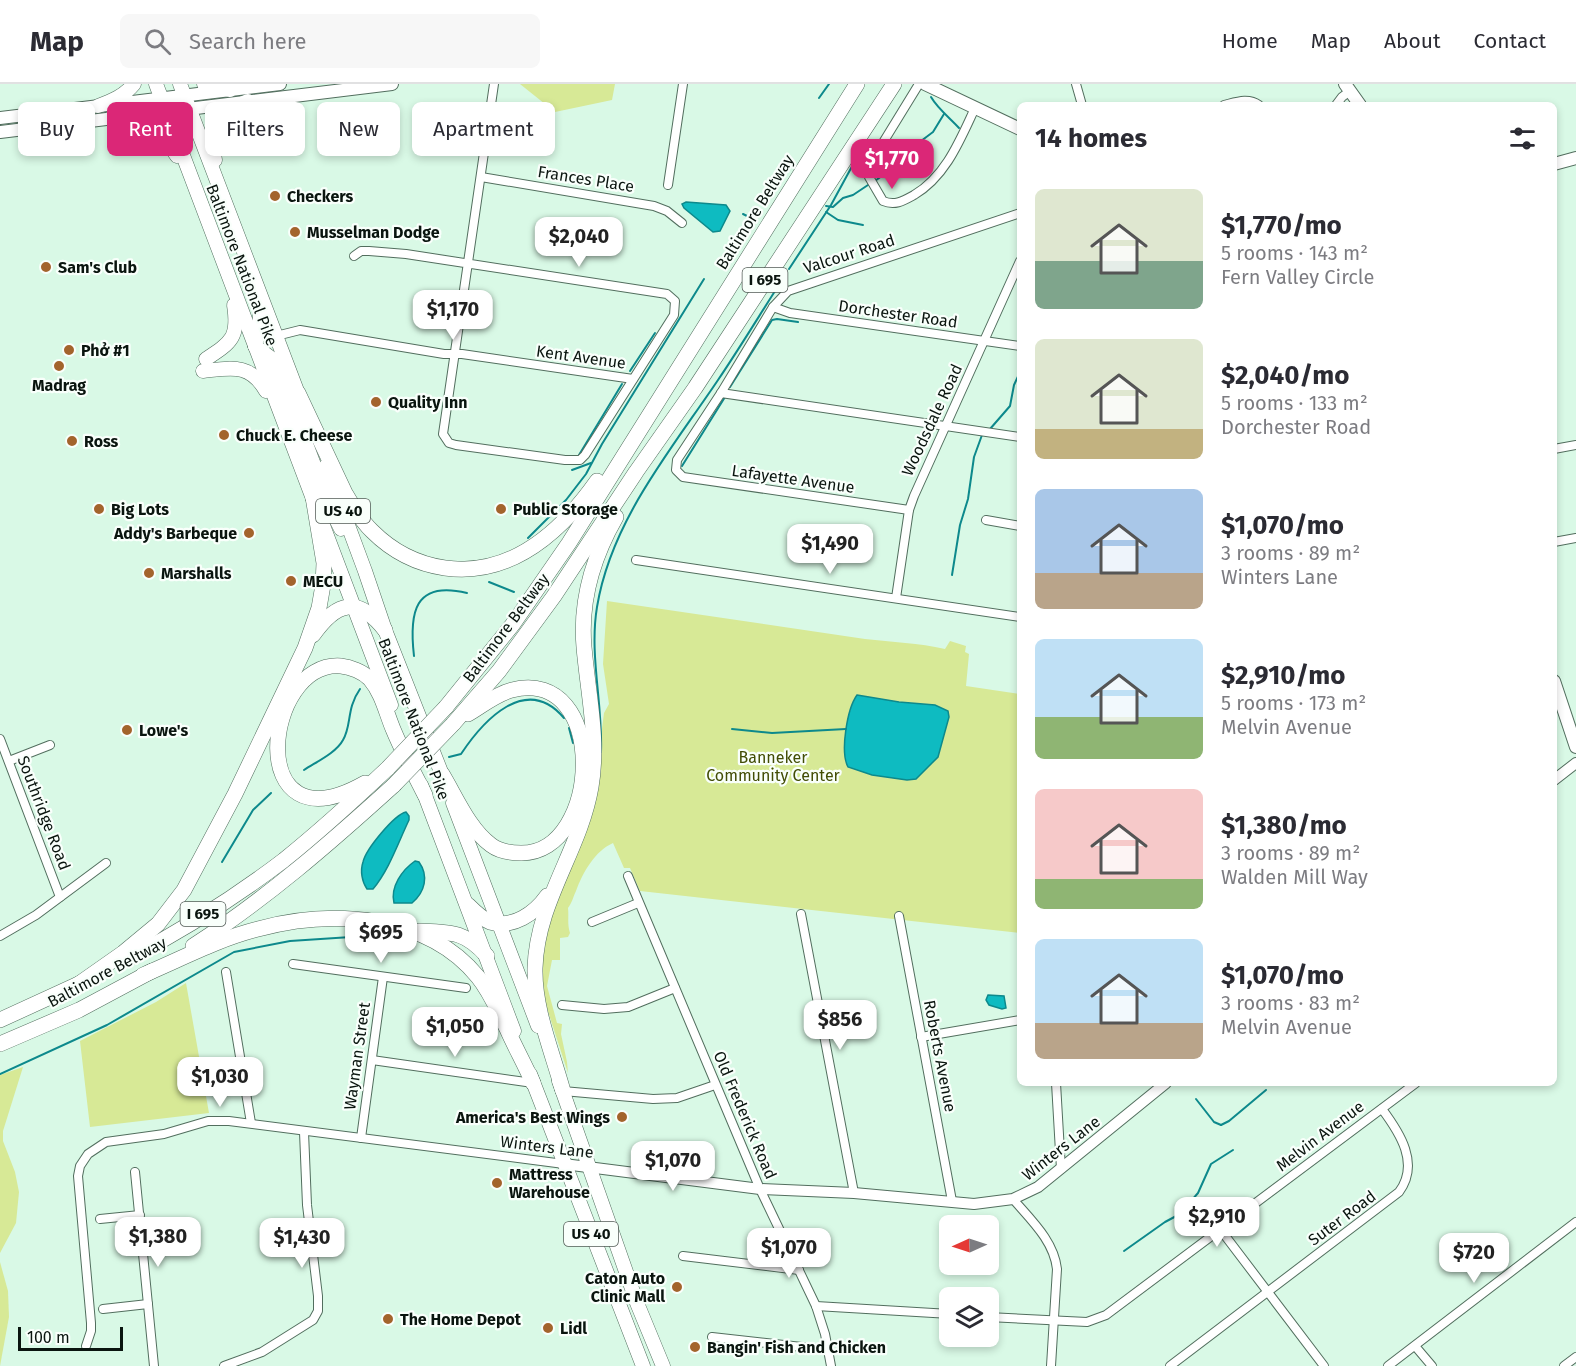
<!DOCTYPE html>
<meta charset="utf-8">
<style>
:root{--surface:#fff;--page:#f7f7f7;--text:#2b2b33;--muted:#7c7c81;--line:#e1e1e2;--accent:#db2777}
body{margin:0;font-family:"Fira Sans",sans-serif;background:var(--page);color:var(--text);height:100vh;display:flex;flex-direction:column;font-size:22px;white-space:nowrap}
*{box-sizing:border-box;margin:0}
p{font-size:20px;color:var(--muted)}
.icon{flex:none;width:33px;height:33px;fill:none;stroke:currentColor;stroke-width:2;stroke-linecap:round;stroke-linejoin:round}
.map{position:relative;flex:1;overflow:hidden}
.details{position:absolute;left:1017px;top:18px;width:540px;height:984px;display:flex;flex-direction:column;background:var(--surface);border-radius:9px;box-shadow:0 3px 9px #0003}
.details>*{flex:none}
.top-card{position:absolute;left:18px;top:18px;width:570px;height:54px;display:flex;gap:12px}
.needle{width:39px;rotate:267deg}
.fabs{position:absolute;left:939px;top:1131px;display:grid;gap:12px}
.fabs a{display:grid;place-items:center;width:60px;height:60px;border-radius:9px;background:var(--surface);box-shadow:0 3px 9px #0003;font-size:30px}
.scale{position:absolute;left:18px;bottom:15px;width:105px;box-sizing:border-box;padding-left:6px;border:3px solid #0a150f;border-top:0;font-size:16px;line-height:21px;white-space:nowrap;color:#0a150f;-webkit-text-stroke:4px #f9fffb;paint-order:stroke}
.price{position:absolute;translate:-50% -51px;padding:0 14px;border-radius:12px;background:#fff;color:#222;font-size:20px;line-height:39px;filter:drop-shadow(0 2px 3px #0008)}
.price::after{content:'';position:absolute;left:50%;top:36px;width:18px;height:14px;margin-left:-9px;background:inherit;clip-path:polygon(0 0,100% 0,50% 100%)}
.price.on{background:var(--accent);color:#fff}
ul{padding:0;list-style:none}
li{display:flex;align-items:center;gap:18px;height:150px;padding:0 18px}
li span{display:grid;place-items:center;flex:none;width:168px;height:120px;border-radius:9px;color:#555}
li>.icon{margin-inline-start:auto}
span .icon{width:72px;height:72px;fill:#fffc;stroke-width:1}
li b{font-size:26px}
h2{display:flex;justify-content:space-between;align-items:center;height:72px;padding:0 18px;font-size:26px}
.pill{padding:0 21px;border-radius:9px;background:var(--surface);box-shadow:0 3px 9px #0003;font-size:21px;line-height:54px}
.pill.on{background:var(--accent);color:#fff}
header{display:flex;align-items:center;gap:36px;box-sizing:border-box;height:84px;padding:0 30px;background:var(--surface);border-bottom:2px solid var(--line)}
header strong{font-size:28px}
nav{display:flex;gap:33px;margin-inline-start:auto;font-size:21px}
.search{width:420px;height:54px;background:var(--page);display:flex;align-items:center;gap:15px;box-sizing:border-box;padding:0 21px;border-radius:9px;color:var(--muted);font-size:22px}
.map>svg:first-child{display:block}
.green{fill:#d7e996}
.water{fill:#0ebbc1;stroke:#0d898c;stroke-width:1.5}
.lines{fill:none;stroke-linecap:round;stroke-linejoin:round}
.stream{stroke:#0d898c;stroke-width:2}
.minor-casing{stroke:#526e5e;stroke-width:10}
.tertiary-casing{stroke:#526e5e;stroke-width:12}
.secondary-casing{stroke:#526e5e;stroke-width:14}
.primary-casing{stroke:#526e5e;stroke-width:15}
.motorway-casing{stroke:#526e5e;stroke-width:16}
.minor{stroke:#fff;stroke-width:8}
.tertiary{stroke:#fff;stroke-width:10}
.secondary{stroke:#fff;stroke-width:12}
.primary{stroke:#fff;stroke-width:14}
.motorway{stroke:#fff;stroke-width:15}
.motorway-bridge-casing{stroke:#526e5e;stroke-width:16;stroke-linecap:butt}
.motorway-bridge{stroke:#fff;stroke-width:15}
.poi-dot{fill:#a3642c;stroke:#f9fffb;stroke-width:2}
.labels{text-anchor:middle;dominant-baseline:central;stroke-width:4.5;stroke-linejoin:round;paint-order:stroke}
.shield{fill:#f9fffb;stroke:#525b56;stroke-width:1.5}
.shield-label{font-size:15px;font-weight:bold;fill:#0a150f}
.street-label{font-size:16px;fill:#0a150f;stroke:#f9fffb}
.poi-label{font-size:16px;font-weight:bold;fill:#0a150f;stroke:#f9fffb;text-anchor:start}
.park-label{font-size:16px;fill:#424d05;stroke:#f9fffb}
</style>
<header>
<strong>Map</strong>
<div class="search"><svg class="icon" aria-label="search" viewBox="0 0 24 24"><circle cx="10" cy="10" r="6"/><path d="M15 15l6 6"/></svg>Search here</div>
<nav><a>Home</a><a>Map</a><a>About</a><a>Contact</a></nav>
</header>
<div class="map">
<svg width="1576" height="1282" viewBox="0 0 1576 1282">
<rect width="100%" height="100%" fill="#d9f9e6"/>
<g class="green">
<path d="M520,0H615L612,16L555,28Z"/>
<path d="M607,517L865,555C892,558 919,559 945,565L950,557L966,562L965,568L969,570L966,602L1020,610V849L640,807L630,784H624L613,759C595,767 583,788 576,807C573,813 572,819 568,824C569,833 567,840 570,849L568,853L560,854V876H552L547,902L557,939L562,940L561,950L567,978L568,989L542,909L539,877L549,835L591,729L604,629L609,620L603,580Z"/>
<path d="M186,899L209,1029L90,1043L80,957L156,918Z"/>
<path d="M23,983L3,1047V1057L15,1088L19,1108L16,1139L0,1169V991Z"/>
<path d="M0,1178L8,1207L9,1233L0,1282Z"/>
</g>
<g class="water">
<path d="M686,118L726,121L730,127L720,147L713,148L684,124L682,120Z"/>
<path d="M857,611L899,618L935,621L948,627L949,633L938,673L916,695L907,696L872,691L848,683C840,668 847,625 857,611Z"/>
<path d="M406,728L409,732V736C398,759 389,786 373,805H367C362,798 360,787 363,778C366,765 394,731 406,728Z"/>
<path d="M415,777L419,778C429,792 425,808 412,819H394C390,803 402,786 415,777Z"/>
<path d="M988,911L1004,912L1006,924L1002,925L989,921L986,916Z"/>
</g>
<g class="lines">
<g class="stream">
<path d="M931,13C938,25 950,34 959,44"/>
<path d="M819,14L829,0"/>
<path d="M875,97L907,73L921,57L933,48L944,30"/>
<path d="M826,122L833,123L843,114L853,111L868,101"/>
<path d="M826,128L838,136L863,141"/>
<path d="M743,130L749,133"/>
<path d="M789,185L831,121L856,75"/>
<path d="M630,287L655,249"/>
<path d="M730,303L772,236L777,235L798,238"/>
<path d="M990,345L1010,322L1014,301L1020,288"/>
<path d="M579,371L622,300"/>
<path d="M682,382L725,313"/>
<path d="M572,386L591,379"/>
<path d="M528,454L566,416L586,390L602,360L704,195"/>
<path d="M952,491L960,441L968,415L974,373L982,351"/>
<path d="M489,498L514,508"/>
<path d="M414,572C409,529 414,496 467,509"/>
<path d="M569,644L573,659"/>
<path d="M732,645L772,649L846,645"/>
<path d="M601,668C603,620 589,571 597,523C611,437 671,366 718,296C741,262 762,227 784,193"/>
<path d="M449,673L461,670C483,637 526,589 564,634"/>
<path d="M304,686C316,678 336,669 343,656C352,641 346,625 360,605"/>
<path d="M222,778L253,726L271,709"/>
<path d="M0,990L107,941L234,868L290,857L351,853"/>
<path d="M1196,1015L1214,1038L1221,1041"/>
<path d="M1221,1041L1229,1037L1266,1006"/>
<path d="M1124,1167L1165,1138L1180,1130L1198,1109L1211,1080L1233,1066"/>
</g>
<g class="minor-casing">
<g id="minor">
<path d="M919,0L868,83L869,93L883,117C895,122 903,117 914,111C946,92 960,56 975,24"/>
<path d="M1076,0L1082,21"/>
<path d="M1224,21C1236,18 1248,13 1259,21"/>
<path d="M1336,21L1342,13L1350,7"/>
<path d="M481,93L654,122L667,127L682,139"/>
<path d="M668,101L683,0"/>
<path d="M354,172L361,167H369L406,170L667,210L675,217L674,231L585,371L580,376H565L456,361L449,359L443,350L494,0"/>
<path d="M773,223L790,229L1020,262"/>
<path d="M276,252L300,246L444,270H462L633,295"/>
<path d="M721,309L1020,353"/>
<path d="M1554,365L1576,361"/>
<path d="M909,426L683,393L676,386L677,376L721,309L773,223L788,207L1020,129"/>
<path d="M986,436L1020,442"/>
<path d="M1554,458L1576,454"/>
<path d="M636,476L1020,533"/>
<path d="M896,514L909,426L914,412L1020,177"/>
<path d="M0,655L60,813"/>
<path d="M9,677L50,661"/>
<path d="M628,792L760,1105L816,1222L825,1250L831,1282"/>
<path d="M801,830L854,1109"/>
<path d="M899,832L952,1117"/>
<path d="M592,838L638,819"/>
<path d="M0,852L36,831L106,779"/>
<path d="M293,880L466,904"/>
<path d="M226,888L251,1039"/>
<path d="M562,921L604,925L628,923L675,904"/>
<path d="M921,953L1020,936"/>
<path d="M372,976L533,999"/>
<path d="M1056,999L1061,1085"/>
<path d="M563,1007L653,1015L677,1014L715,1001"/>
<path d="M361,1054L383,893"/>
<path d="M135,1088L154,1282"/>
<path d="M1013,1115C1031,1136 1054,1157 1057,1185L1051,1282"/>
<path d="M100,1135L140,1131"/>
<path d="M1220,1145L1324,1282"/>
<path d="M683,1172L799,1186"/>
<path d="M816,1222L950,1230"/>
<path d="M103,1225L148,1220"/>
<path d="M988,1233L1087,1238L1106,1231L1416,999"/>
<path d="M712,1253L829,1266"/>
<path d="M86,1262L91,1247V1239L78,1092L80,1082L88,1070L106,1058L164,1050L208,1037H229L564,1080"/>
<path d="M1415,1262L1432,1282"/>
<path d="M224,1282L262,1268L313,1236L318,1227V1212L307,1121L304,1048"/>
<path d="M1170,1282L1399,1108C1420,1080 1400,1049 1382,1025"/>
<path d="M1388,1282L1576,1138"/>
<path d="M1564,1282L1576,1273"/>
</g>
</g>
<g class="tertiary-casing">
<g id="tertiary">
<path d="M1554,696L1576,679"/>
<path d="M564,1080L760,1105L854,1109L974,1120L1013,1115L1038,1103L1166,999"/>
</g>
</g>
<g class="secondary-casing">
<g id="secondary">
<path d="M925,0L1020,45"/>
<path d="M1345,0L1360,21"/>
<path d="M0,34L280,0"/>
<path d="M0,48L392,0"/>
<path d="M1554,80L1576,74"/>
<path d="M1554,597L1576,663"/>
</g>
</g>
<g class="primary-casing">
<g id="primary">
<path d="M156,0L391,621"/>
<path d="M180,0L302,320"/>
<path d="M204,0L230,6"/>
<path d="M98,22C112,17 124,12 134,0"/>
<path d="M112,33C142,39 160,44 177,72"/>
<path d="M215,76C208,41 217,31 248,17"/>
<path d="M255,262L271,274L276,281L330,423L341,445"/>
<path d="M255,262L259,245L261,220"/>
<path d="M206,275C232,258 239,253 234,221"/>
<path d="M203,287C232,284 250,279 266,307"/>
<path d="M326,382L365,487L385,546L445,698"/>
<path d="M421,701L514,947"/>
<path d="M453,719L538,942"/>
<path d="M530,990L643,1282"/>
<path d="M559,997L637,1219L663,1282"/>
</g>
</g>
<g class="motorway-casing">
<g id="motorway">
<path d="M298,309L345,409C353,422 361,437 372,447C392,467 417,480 445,484C511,493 561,448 597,397"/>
<path d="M313,551C337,517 358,512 385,546"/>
<path d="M446,623L513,540L569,459L857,0"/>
<path d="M453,640L499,587L554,512L636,388L695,304L894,0"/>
<path d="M442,690C456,713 469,745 491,761C499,767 511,769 521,769C602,770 609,582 512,606C496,610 482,622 468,630"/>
<path d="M365,699C242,769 263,576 341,582C351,583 363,588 370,595C382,609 386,628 393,645C402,667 414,689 425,711"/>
<path d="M468,821C474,827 482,835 490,838C513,845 535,829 547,812"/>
<path d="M419,847C451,848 465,847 487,872"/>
<path d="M193,862C266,815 330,759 394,701"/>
<path d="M128,875C181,847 237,812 284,776C320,747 354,716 388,684"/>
<path d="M143,891C181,875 218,855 258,845C331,825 427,830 478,893C491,909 498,927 507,945C515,963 525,981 533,999"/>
<path d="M76,902L123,869L158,840L184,806L235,710L305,564L319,524L323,501L324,479L313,413"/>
<path d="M0,936L85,897"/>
<path d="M0,960L79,926L152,887"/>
<path d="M563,1007C552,967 534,925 535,884C537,817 580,767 591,703C599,656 588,610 584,563C580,517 593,473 616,433"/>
</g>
</g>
<use href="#minor" class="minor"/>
<use href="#tertiary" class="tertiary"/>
<use href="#secondary" class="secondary"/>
<use href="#primary" class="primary"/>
<use href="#motorway" class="motorway"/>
<g class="motorway-bridge-casing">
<g id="motorway-bridge">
<path d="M388,684L446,623"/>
<path d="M394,701L453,640"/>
</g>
</g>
<use href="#motorway-bridge" class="motorway-bridge"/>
</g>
<g class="poi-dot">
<circle cx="275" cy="112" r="6"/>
<circle cx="295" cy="148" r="6"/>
<circle cx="46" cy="183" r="6"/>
<circle cx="69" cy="266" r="6"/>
<circle cx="59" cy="282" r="6"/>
<circle cx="376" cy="318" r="6"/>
<circle cx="224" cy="351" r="6"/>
<circle cx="72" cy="357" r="6"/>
<circle cx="99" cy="425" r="6"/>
<circle cx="501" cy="425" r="6"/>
<circle cx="249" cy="449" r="6"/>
<circle cx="149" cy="489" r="6"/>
<circle cx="291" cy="497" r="6"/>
<circle cx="127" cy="646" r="6"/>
<circle cx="622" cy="1033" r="6"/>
<circle cx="497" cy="1099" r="6"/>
<circle cx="677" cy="1203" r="6"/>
<circle cx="388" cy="1235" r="6"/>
<circle cx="548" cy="1244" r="6"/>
<circle cx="695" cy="1263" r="6"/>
</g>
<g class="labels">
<g class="shield">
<rect x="742.5" y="184" width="45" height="24" rx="4.5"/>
<rect x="316" y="415" width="54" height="24" rx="4.5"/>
<rect x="180.5" y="818" width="45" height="24" rx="4.5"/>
<rect x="564" y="1138" width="54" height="24" rx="4.5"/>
</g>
<g class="shield-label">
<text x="765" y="196">I 695</text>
<text x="343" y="427">US 40</text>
<text x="203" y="830">I 695</text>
<text x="591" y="1150">US 40</text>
</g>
<g class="street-label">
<text transform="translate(586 95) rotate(9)">Frances Place</text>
<text transform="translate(755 128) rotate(-58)">Baltimore Beltway</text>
<text transform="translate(849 170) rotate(-18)">Valcour Road</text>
<text transform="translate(242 181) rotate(69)">Baltimore National Pike</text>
<text transform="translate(898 230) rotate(8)">Dorchester Road</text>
<text transform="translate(581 273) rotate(8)">Kent Avenue</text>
<text transform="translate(932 336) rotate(-65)">Woodsdale Road</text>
<text transform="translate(793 395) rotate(8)">Lafayette Avenue</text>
<text transform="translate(506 544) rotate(-53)">Baltimore Beltway</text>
<text transform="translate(414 635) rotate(69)">Baltimore National Pike</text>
<text transform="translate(44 729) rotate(69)">Southridge Road</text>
<text transform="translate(107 888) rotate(-28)">Baltimore Beltway</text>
<text transform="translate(357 972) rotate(-82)">Wayman Street</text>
<text transform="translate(940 972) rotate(79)">Roberts Avenue</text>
<text transform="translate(745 1031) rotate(67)">Old Frederick Road</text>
<text transform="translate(1320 1052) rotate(-37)">Melvin Avenue</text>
<text transform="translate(547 1063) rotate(7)">Winters Lane</text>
<text transform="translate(1061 1064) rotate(-38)">Winters Lane</text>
<text transform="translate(1342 1134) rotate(-37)">Suter Road</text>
</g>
<g class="poi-label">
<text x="287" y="112">Checkers</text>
<text x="307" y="148">Musselman Dodge</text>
<text x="58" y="183">Sam's Club</text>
<text x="81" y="266">Phở #1</text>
<text x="59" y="301" text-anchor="middle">Madrag</text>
<text x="388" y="318">Quality Inn</text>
<text x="236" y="351">Chuck E. Cheese</text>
<text x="84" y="357">Ross</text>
<text x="111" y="425">Big Lots</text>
<text x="513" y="425">Public Storage</text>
<text x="237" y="449" text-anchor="end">Addy's Barbeque</text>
<text x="161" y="489">Marshalls</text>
<text x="303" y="497">MECU</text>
<text x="139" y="646">Lowe's</text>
<text x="610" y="1033" text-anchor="end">America's Best Wings</text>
<text x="509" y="1090">Mattress<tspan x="509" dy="18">Warehouse</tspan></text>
<text x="665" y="1194" text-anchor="end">Caton Auto<tspan x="665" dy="18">Clinic Mall</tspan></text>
<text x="400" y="1235">The Home Depot</text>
<text x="560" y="1244">Lidl</text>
<text x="707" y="1263">Bangin' Fish and Chicken</text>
</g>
<g class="park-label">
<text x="773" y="673">Banneker<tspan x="773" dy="18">Community Center</tspan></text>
</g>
</g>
</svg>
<div class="fabs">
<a><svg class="needle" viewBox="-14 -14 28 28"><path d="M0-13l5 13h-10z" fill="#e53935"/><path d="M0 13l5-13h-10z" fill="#7c7c81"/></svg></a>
<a><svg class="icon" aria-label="layers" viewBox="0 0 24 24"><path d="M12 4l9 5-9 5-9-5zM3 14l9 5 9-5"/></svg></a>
</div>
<div class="scale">100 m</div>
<b class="price on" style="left:892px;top:106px">$1,770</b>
<b class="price" style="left:579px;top:184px">$2,040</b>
<b class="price" style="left:453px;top:257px">$1,170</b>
<b class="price" style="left:830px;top:491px">$1,490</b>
<b class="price" style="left:381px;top:880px">$695</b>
<b class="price" style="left:840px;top:967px">$856</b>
<b class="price" style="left:455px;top:974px">$1,050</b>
<b class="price" style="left:220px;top:1024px">$1,030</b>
<b class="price" style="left:673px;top:1108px">$1,070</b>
<b class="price" style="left:1217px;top:1164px">$2,910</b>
<b class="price" style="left:158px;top:1184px">$1,380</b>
<b class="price" style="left:302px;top:1185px">$1,430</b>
<b class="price" style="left:789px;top:1195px">$1,070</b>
<b class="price" style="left:1474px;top:1200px">$720</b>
<div class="top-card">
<a class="pill">Buy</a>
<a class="pill on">Rent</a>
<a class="pill">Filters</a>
<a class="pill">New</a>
<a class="pill">Apartment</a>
</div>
<section class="details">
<h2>14 homes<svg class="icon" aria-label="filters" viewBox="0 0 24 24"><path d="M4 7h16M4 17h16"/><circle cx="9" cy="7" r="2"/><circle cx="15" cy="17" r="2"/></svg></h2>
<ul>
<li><span style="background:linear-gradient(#dfe7d0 60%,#7fa58c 0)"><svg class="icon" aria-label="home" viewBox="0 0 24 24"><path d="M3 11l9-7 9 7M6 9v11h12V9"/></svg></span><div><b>$1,770/mo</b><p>5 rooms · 143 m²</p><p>Fern Valley Circle</p></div></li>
<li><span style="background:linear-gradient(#dfe7d0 75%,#c2b280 0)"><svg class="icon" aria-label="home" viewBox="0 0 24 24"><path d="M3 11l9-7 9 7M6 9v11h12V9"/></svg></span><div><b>$2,040/mo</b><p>5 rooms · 133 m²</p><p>Dorchester Road</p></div></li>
<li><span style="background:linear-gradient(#a9c7e8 70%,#b9a48a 0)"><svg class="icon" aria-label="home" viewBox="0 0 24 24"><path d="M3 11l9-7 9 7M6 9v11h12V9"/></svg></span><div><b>$1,070/mo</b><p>3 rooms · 89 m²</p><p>Winters Lane</p></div></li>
<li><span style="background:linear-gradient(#bfe0f5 65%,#8fb573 0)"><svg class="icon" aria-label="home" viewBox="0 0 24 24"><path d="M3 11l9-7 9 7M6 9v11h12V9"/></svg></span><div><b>$2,910/mo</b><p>5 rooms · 173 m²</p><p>Melvin Avenue</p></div></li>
<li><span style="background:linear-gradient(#f6c9c9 75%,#8fb573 0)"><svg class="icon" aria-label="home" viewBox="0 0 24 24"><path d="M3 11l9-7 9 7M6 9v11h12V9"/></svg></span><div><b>$1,380/mo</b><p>3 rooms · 89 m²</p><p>Walden Mill Way</p></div></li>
<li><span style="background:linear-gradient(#bfe0f5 70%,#b9a48a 0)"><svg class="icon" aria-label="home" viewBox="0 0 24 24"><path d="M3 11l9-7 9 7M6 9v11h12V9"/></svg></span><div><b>$1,070/mo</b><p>3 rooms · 83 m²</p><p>Melvin Avenue</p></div></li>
</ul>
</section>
</div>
